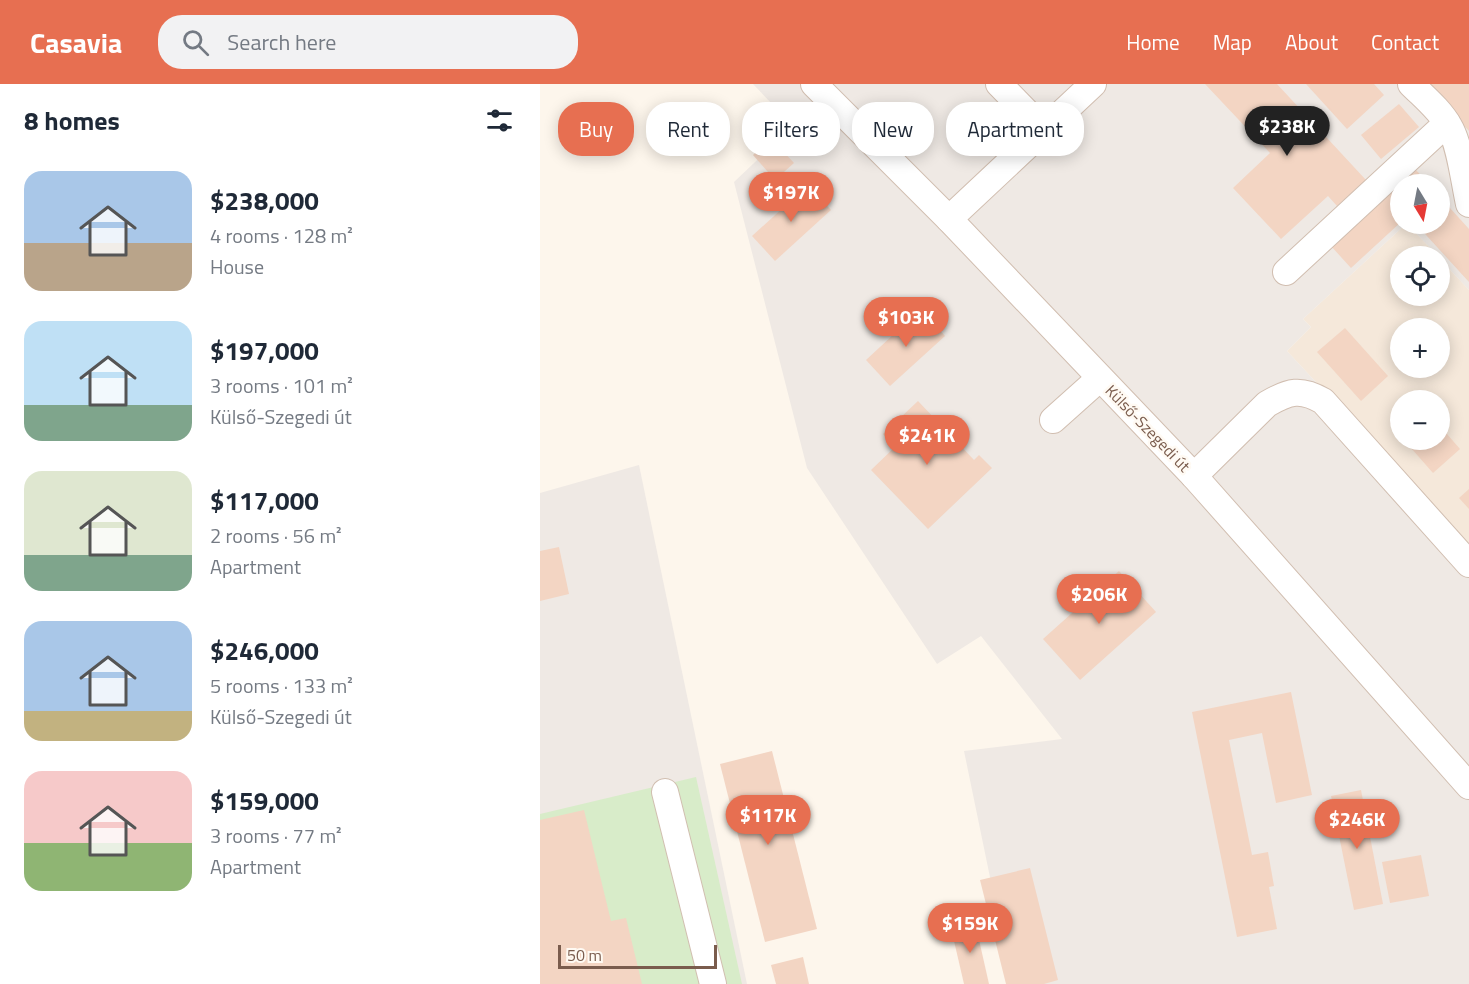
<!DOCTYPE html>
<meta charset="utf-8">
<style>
:root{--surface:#fff;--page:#f2f2f3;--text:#1f2937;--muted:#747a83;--accent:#e76f51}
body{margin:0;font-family:"Titillium Web",sans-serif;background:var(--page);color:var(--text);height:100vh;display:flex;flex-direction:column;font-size:22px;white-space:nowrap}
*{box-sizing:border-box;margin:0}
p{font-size:20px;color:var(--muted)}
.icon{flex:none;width:33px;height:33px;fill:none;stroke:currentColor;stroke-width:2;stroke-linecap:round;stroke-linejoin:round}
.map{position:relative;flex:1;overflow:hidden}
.panel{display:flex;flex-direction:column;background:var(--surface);width:540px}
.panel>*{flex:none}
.banner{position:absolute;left:18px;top:18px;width:570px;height:54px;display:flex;gap:12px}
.needle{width:39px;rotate:170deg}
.fabs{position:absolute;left:850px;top:90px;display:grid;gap:12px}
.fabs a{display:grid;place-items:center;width:60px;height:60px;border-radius:50%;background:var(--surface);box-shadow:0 3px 15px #0003;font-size:30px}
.scale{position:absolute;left:18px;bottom:15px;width:159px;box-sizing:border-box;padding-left:6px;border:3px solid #7a5c4d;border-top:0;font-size:16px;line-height:21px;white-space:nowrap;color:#7a5c4d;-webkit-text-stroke:4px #fffaf3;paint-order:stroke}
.price{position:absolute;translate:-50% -51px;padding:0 14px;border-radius:21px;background:var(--accent);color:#fff;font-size:20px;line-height:39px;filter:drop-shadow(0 2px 3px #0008)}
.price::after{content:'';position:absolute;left:50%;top:36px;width:18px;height:14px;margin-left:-9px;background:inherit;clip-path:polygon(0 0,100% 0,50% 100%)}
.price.current{background:#222;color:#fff}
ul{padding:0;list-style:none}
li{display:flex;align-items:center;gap:18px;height:150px;padding:0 24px}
li span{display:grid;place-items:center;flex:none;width:168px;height:120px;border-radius:18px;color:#555}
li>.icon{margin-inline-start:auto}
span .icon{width:72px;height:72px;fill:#fffc;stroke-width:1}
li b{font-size:26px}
h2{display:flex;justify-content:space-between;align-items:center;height:72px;padding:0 24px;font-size:26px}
.tag{padding:0 21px;border-radius:24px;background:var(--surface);box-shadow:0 3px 15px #0003;font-size:21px;line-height:54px}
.tag.current{background:var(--accent);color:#fff}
header{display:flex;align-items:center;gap:36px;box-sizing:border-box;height:84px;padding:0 30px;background:var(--accent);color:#fff}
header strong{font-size:28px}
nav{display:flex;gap:33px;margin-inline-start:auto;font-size:21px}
.search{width:420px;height:54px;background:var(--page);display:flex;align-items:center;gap:15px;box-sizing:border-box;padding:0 21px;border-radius:24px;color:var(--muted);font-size:22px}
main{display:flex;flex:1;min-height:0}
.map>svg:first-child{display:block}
.residential{fill:#f5e8da;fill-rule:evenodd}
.industrial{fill:#efe9e4}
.green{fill:#d8ecc9}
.building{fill:#f3d5c3}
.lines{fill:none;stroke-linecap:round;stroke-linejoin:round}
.minor-casing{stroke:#d1beb0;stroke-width:28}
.minor{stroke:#fff;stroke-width:26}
.labels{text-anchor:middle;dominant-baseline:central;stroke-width:5;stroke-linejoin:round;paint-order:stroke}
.street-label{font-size:16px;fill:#7a5c4d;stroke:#fffaf3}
</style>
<header>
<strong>Casavia</strong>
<div class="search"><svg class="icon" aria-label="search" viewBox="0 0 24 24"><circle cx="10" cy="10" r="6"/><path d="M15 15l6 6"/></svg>Search here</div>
<nav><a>Home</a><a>Map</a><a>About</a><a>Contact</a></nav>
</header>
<main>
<section class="panel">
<h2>8 homes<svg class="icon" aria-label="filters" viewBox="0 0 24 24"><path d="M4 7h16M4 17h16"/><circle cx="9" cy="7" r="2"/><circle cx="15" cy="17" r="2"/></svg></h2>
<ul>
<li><span style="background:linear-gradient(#a9c7e8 60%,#b9a48a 0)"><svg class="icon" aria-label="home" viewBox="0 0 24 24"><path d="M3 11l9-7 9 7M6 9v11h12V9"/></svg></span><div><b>$238,000</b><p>4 rooms · 128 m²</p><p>House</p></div></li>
<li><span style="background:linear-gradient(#bfe0f5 70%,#7fa58c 0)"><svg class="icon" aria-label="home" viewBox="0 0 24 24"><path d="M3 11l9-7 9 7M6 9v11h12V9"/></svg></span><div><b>$197,000</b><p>3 rooms · 101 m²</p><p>Külső-Szegedi út</p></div></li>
<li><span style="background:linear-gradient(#dfe7d0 70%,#7fa58c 0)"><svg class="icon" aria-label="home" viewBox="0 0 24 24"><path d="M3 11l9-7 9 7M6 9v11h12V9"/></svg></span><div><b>$117,000</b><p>2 rooms · 56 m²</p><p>Apartment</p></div></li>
<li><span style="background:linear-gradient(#a9c7e8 75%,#c2b280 0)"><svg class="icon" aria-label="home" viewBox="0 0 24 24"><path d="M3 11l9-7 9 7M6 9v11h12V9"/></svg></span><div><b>$246,000</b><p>5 rooms · 133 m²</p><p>Külső-Szegedi út</p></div></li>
<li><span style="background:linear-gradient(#f6c9c9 60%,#8fb573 0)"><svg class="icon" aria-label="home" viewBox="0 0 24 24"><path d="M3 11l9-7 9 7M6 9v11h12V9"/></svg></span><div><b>$159,000</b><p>3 rooms · 77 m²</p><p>Apartment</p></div></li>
</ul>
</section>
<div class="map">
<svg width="929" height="900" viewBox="0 0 929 900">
<rect width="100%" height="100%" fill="#fdf6ec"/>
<path class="residential" d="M866,140H867L898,172H861V212H900V175L929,206V462L747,267L771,243L763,235ZM861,244H900V284H861ZM861,316H900V356H861Z"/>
<g class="industrial">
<path d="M213,0H929V206L900,175V172H898L867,140H900V100H861V140H866L763,235L771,243L747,267L929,462V900H472L424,667L522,655L441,552L397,580L267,384L194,98L253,42Z"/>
<path d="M99,381L207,900H0V409Z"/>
</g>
<path class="green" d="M156,693L202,900H0V730Z"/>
<g class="building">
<path d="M665,0H737L826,96L797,122L788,112L741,155L693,104L730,69Z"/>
<path d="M766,0H834L844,11L807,45Z"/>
<path d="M886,0H929V47Z"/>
<path d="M859,20L879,43L841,75L821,51Z"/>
<path d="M231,54L254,79L235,96L213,71Z"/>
<path d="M876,86L889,100H861V138L811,184L791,162Z"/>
<path d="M268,101L291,126L235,177L212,152Z"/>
<path d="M900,113L929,145V198L876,140H900Z"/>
<path d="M381,225L405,252L350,302L326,276Z"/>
<path d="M805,244L848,292L821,317L777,268Z"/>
<path d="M378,317L434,376L439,371L452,384L388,445L331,386L355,363L343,350Z"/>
<path d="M861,330V352L850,339Z"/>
<path d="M900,342L920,365L893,389L864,356H900Z"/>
<path d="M929,405V425L919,414Z"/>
<path d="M19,463L29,510L0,517V467Z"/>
<path d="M579,487L616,528L540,596L503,555Z"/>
<path d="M751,608L772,711L736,719L722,649L689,656L712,771L728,768L734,802L729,803L737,845L697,853L652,628Z"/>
<path d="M232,667L277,845L225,858L180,680Z"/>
<path d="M821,706L843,820L814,826L791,712Z"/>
<path d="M44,726L71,837L86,834L102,900H0V736Z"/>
<path d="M881,771L889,812L850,819L842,778Z"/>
<path d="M490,784L518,896L504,900H466L440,796Z"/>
<path d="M435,838L449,900H424L411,844Z"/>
<path d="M263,873L269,900H236L231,881Z"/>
</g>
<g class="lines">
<g class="minor-casing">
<g id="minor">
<path d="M274,0L409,135L654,392L929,702"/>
<path d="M459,0L504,46"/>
<path d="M871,0C884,13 900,26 909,42C920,60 924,98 929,120"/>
<path d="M409,135L553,0"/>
<path d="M746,188L907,39"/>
<path d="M513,336L560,294"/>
<path d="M654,392L727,320C749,307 761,304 783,317L929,480"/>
<path d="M125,708L173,900"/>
</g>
</g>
<use href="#minor" class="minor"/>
</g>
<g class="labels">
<g class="street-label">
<text transform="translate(608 344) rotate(46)">Külső-Szegedi út</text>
</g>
</g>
</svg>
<div class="fabs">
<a><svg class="needle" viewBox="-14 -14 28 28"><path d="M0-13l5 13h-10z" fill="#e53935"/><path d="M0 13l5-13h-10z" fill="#747a83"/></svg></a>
<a><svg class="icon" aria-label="locate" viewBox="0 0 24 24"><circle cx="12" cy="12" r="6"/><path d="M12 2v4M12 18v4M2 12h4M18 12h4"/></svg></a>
<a>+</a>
<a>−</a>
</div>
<div class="scale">50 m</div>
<b class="price current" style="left:747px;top:73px">$238K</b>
<b class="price" style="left:251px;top:139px">$197K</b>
<b class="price" style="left:366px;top:264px">$103K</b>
<b class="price" style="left:387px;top:382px">$241K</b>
<b class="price" style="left:559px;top:541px">$206K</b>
<b class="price" style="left:228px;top:762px">$117K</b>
<b class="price" style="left:817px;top:766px">$246K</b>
<b class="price" style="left:430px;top:870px">$159K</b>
<div class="banner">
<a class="tag current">Buy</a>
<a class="tag">Rent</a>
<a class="tag">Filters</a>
<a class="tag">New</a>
<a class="tag">Apartment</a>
</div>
</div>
</main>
